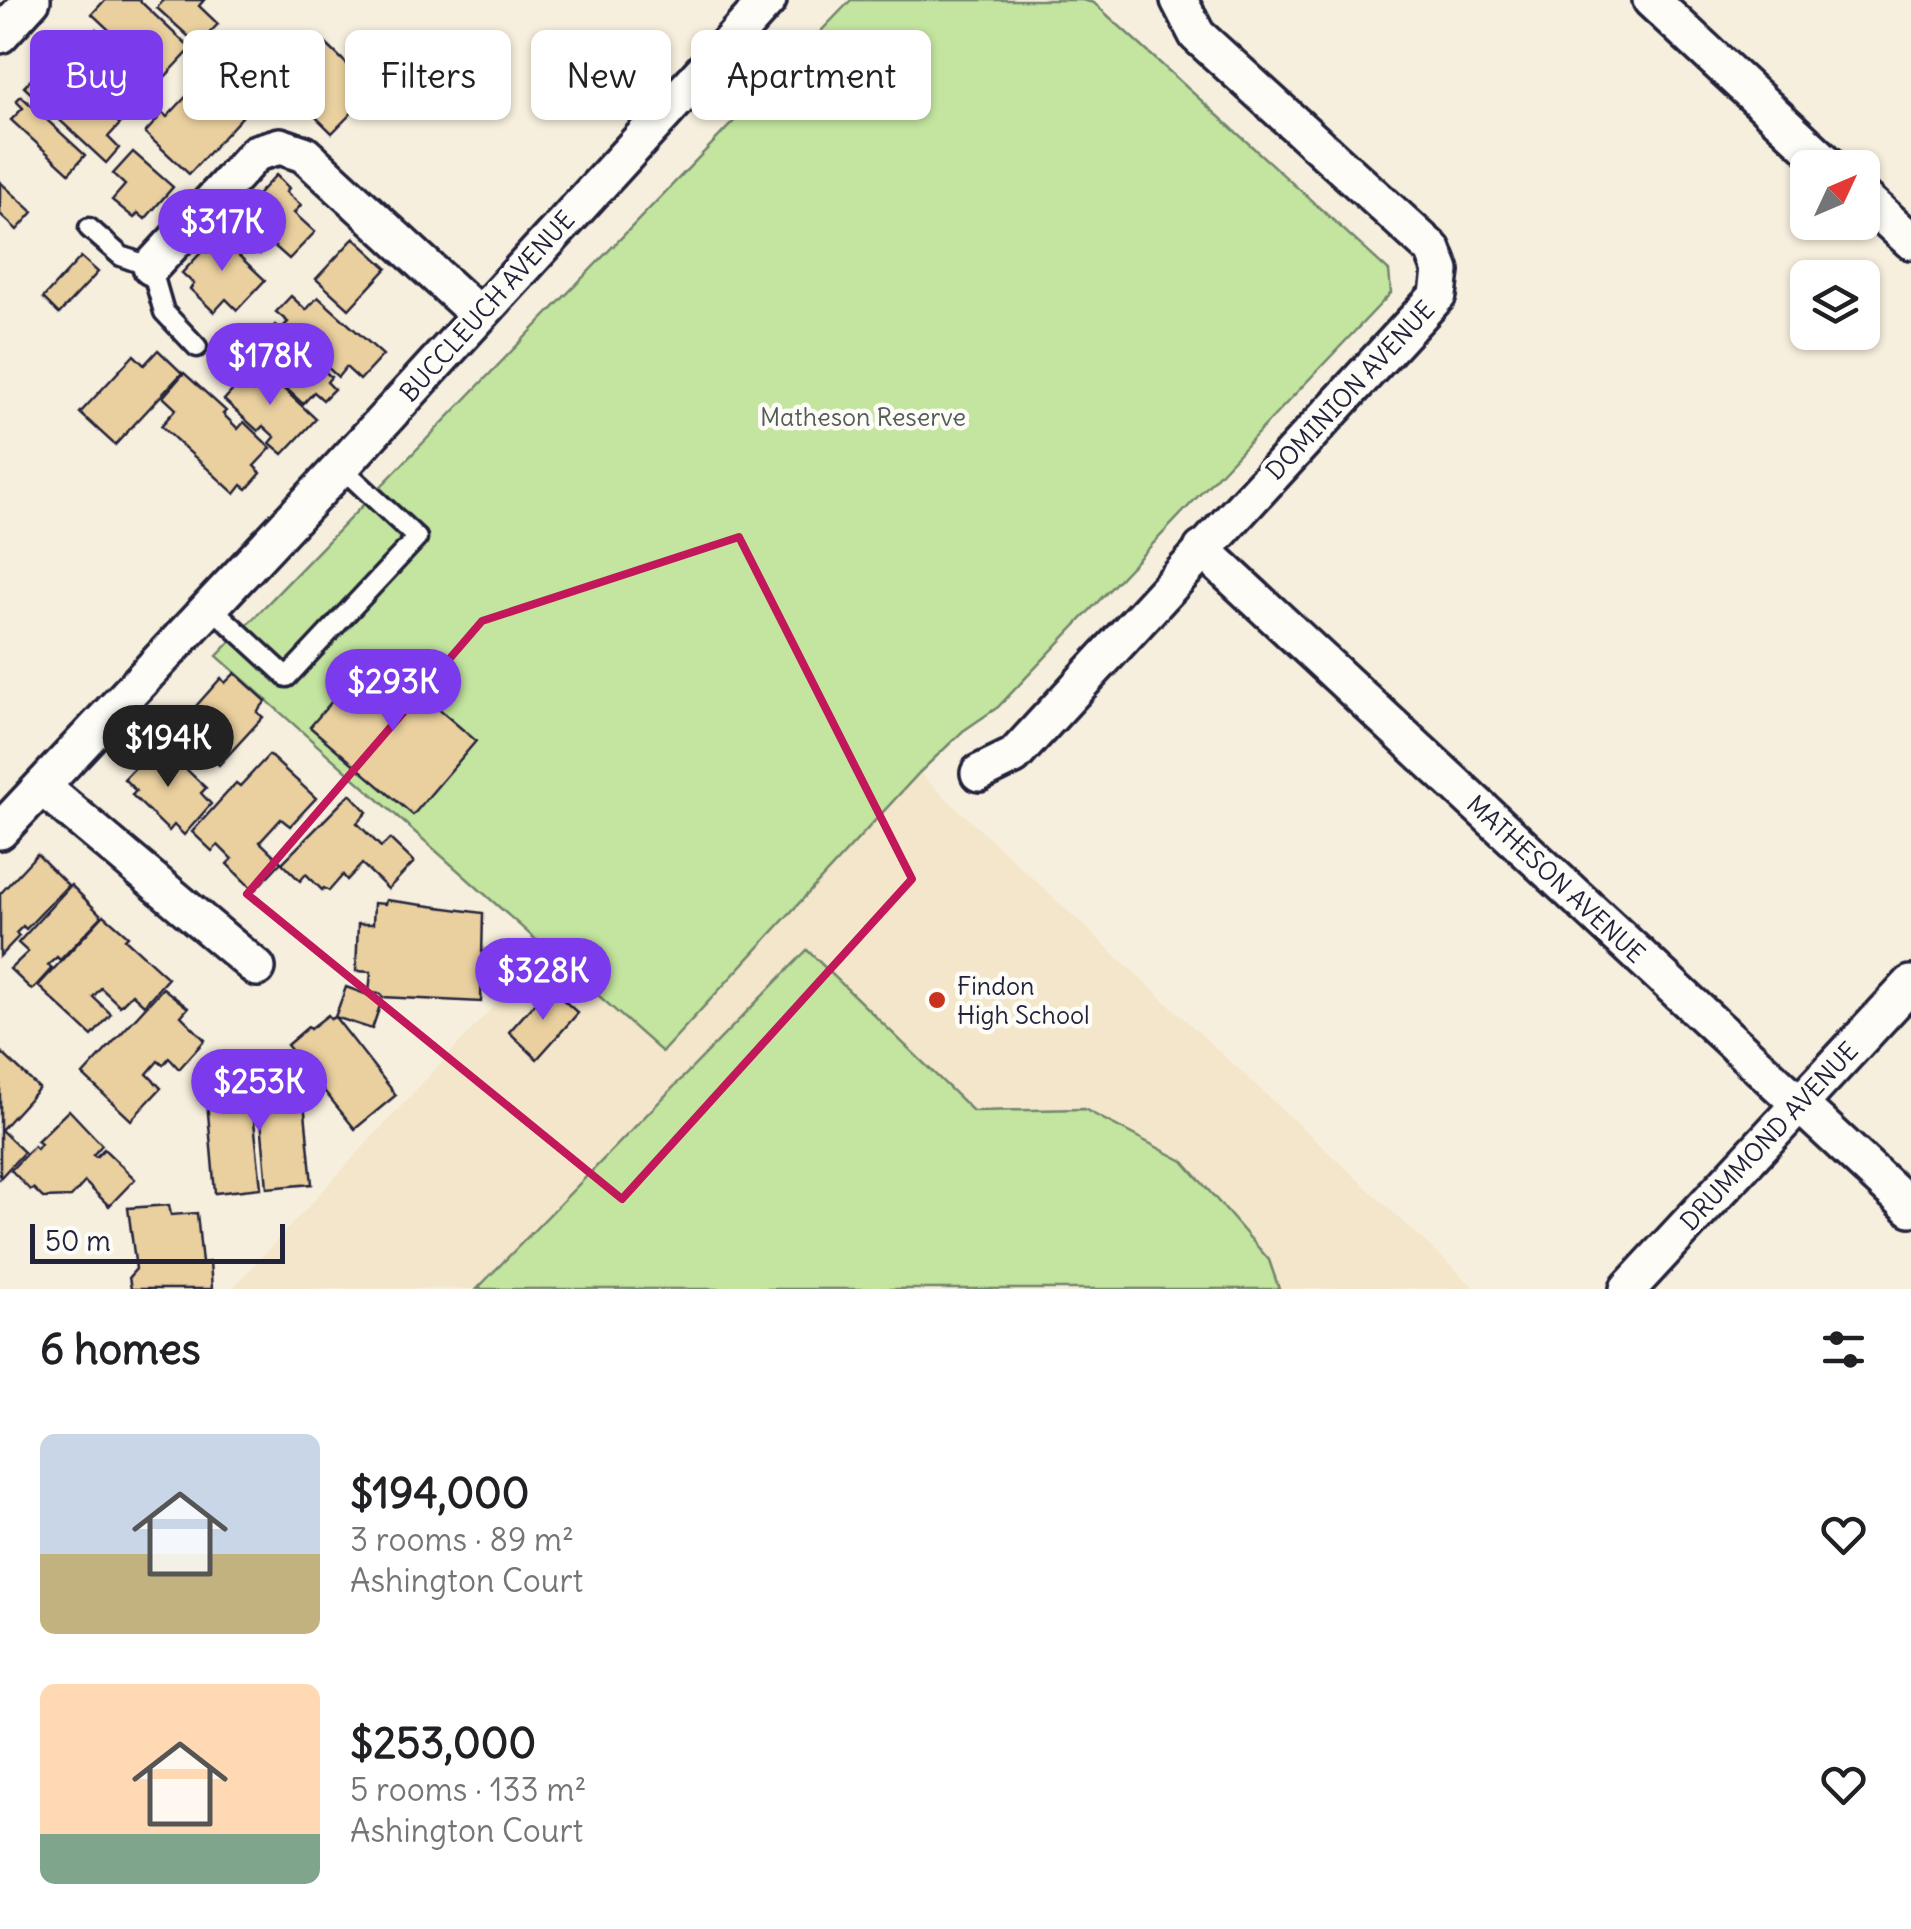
<!DOCTYPE html>
<meta charset="utf-8">
<style>
:root{--surface:#fff;--page:#f6f6f6;--text:#202124;--muted:#757577;--accent:#7c3aed}
body{margin:0;font-family:Delius,sans-serif;background:var(--page);color:var(--text);height:100vh;display:flex;flex-direction:column;font-size:38px;white-space:nowrap}
*{box-sizing:border-box;margin:0}
p{font-size:32px;color:var(--muted)}
.icon{flex:none;width:55px;height:55px;fill:none;stroke:currentColor;stroke-width:2;stroke-linecap:round;stroke-linejoin:round}
.map{position:relative;height:1289px;overflow:hidden}
.drawer{display:flex;flex-direction:column;background:var(--surface);flex:1}
.drawer>*{flex:none}
.banner{position:absolute;left:30px;top:30px;width:1000px;height:90px;display:flex;gap:20px}
.needle{width:65px;rotate:46deg}
.buttons{position:absolute;left:1790px;top:150px;display:grid;gap:20px}
.buttons a{display:grid;place-items:center;width:90px;height:90px;border-radius:15px;background:var(--surface);box-shadow:0 2px 8px #0004;font-size:50px}
.scale{position:absolute;left:30px;bottom:25px;width:255px;box-sizing:border-box;padding-left:10px;border:5px solid #22223b;border-top:0;font-size:28px;line-height:35px;white-space:nowrap;color:#22223b;-webkit-text-stroke:8px #fdfcf7;paint-order:stroke}
.price{position:absolute;translate:-50% -85px;padding:0 22px;border-radius:35px;background:var(--accent);color:#fff;font-size:32px;line-height:65px;filter:drop-shadow(0 2px 5px #0008)}
.price::after{content:'';position:absolute;left:50%;top:60px;width:30px;height:22px;margin-left:-15px;background:inherit;clip-path:polygon(0 0,100% 0,50% 100%)}
.price.selected{background:#222;color:#fff}
ul{padding:0;list-style:none}
li{display:flex;align-items:center;gap:30px;height:250px;padding:0 40px}
li span{display:grid;place-items:center;flex:none;width:280px;height:200px;border-radius:15px;color:#555}
li>.icon{margin-inline-start:auto}
span .icon{width:120px;height:120px;fill:#fffc;stroke-width:1}
li b{font-size:42px}
h2{display:flex;justify-content:space-between;align-items:center;height:120px;padding:0 40px;font-size:42px}
.tag{padding:0 35px;border-radius:15px;background:var(--surface);box-shadow:0 2px 8px #0004;font-size:35px;line-height:90px}
.tag.selected{background:var(--accent);color:#fff}
.map>svg:first-child{display:block}
.built{fill:#f3e6ca}
.green{fill:#c3e59f;stroke:#72846d;stroke-width:2.5}
.building{fill:#ead09f;stroke:#22223b;stroke-width:2.5}
.lines{fill:none;stroke-linecap:round;stroke-linejoin:round}
.service-casing{stroke:#22223b;stroke-width:25}
.minor-casing{stroke:#22223b;stroke-width:42}
.service{stroke:#fdfcf7;stroke-width:18}
.minor{stroke:#fdfcf7;stroke-width:35}
.marked{fill:none;stroke:#c2185b;stroke-width:8;stroke-linejoin:round}
.poi-dot{fill:#c8321e;stroke:#fdfcf7;stroke-width:4}
.labels{text-anchor:middle;dominant-baseline:central;stroke-width:9;stroke-linejoin:round;paint-order:stroke}
.street-label{font-size:25px;fill:#22223b;stroke:#fdfcf7}
.park-label{font-size:25px;fill:#525c59;stroke:#fdfcf7}
.poi-label{font-size:25px;fill:#22223b;stroke:#fdfcf7;text-anchor:start}
</style>
<div class="map">
<svg width="1911" height="1289" viewBox="0 0 1911 1289">
<rect width="100%" height="100%" fill="#f7efdd"/>
<filter id="ink" filterUnits="userSpaceOnUse"><feTurbulence type="fractalNoise" baseFrequency=".01" numOctaves="2"/><feDisplacementMap in="SourceGraphic" scale="20" xChannelSelector="R" yChannelSelector="G"/><feConvolveMatrix kernelMatrix="1 2 1 2 8 2 1 2 1" color-interpolation-filters="sRGB"/></filter>
<g filter="url(#ink)">
<path class="built" d="M919,773L1476,1289H232L548,947L663,1051Z"/>
<g class="green">
<path d="M851,0H1082L1094,3L1389,271L1391,293L998,707L963,731L919,773L662,1052L217,656Z"/>
<path d="M807,950L973,1111L1084,1109L1183,1161L1269,1260L1279,1289H477Z"/>
</g>
<g class="building">
<path d="M105,0H139L191,49L162,80L92,14Z"/>
<path d="M163,0H204L199,6L218,24L198,45L157,8Z"/>
<path d="M96,29L158,87L129,118L59,53L78,32L86,39Z"/>
<path d="M325,43L374,90L332,133L284,86Z"/>
<path d="M64,67L88,88L84,92L120,124L108,137L119,148L106,163L24,87L42,68L53,79Z"/>
<path d="M207,67L232,91L223,100L242,117L189,174L145,133L163,113L167,117L194,88L191,85Z"/>
<path d="M21,96L85,155L69,173L11,120L23,108L16,101Z"/>
<path d="M133,152L173,187L145,219L138,213L134,218L112,200L125,185L113,174Z"/>
<path d="M276,175L289,188L286,192L301,205L294,213L315,232L289,259L270,242L260,254L229,225Z"/>
<path d="M0,182L33,212L17,230L0,214Z"/>
<path d="M223,229L240,246L235,252L265,280L237,310L226,299L214,312L190,289L194,284L182,273Z"/>
<path d="M354,238L387,268L349,309L316,279Z"/>
<path d="M81,257L98,272L59,314L43,298Z"/>
<path d="M291,296L306,310L318,297L383,355L360,380L346,367L338,377L283,327L288,322L276,312Z"/>
<path d="M275,325L331,377L327,382L334,389L323,400L314,392L303,404L249,354Z"/>
<path d="M158,350L182,373L115,445L80,413L134,355L144,365Z"/>
<path d="M257,364L316,419L283,454L270,443L275,437L263,426L258,431L224,400Z"/>
<path d="M184,373L226,411L223,414L238,429L244,422L271,448L254,466L261,473L247,489L242,485L235,494L161,426L176,409L163,397Z"/>
<path d="M373,653L476,741L413,815L310,727Z"/>
<path d="M235,673L266,701L257,712L263,717L219,765L181,731L192,720L188,715L221,678L225,683Z"/>
<path d="M159,743L206,788L201,793L211,804L184,835L174,825L169,831L132,795L136,791L124,779Z"/>
<path d="M269,755L316,798L290,826L281,819L260,842L281,862L254,891L227,864L232,859L218,845L212,851L192,832L236,783L240,786Z"/>
<path d="M350,794L367,812L357,823L381,847L390,839L414,862L388,889L362,864L347,880L343,875L329,891L324,888L322,890L306,874L300,881L282,863Z"/>
<path d="M37,854L68,885L26,929L23,926L16,933L19,936L0,956V894Z"/>
<path d="M71,885L102,916L60,960L57,957L48,965L52,968L32,990L10,969L28,952L18,943Z"/>
<path d="M386,900L483,913L481,1002L382,997L381,994L369,993L371,972L356,971L358,924H373L374,903L385,904Z"/>
<path d="M104,915L128,936L125,939L168,978L144,1005L132,994L120,1006L101,988L93,997L111,1014L92,1036L38,986Z"/>
<path d="M346,987L382,1000L372,1029L335,1017Z"/>
<path d="M549,987L578,1013L537,1059L509,1032Z"/>
<path d="M163,988L188,1008L181,1016L205,1040L179,1069L169,1058L163,1065L158,1061L147,1074L161,1088L131,1120L83,1075Z"/>
<path d="M328,1015L331,1019L335,1017L396,1095L355,1129L287,1045L308,1027L310,1029Z"/>
<path d="M0,1051L39,1088L1,1130L24,1152L0,1178Z"/>
<path d="M274,1072L275,1083L302,1081L312,1184L267,1188L261,1120L254,1121L261,1188L215,1193L206,1090L233,1088V1077Z"/>
<path d="M69,1110L102,1145L93,1155L96,1157L104,1149L135,1179L109,1206L85,1182L71,1197L43,1198L33,1188L30,1190L11,1170L34,1146L37,1149L41,1144L37,1141Z"/>
<path d="M169,1205L171,1215L197,1213L202,1263L210,1262L212,1289H131L129,1277L136,1269L128,1208Z"/>
</g>
<g class="lines">
<g class="service-casing">
<g id="service">
<path d="M89,228L121,256L151,267L164,312L197,347"/>
<path d="M211,607L287,677L417,538L341,467"/>
</g>
</g>
<g class="minor-casing">
<g id="minor">
<path d="M1651,0L1832,168"/>
<path d="M0,35L32,0"/>
<path d="M1862,196L1911,241"/>
<path d="M151,267L256,153L280,146L304,154L479,315"/>
<path d="M1202,549L1911,1208"/>
<path d="M979,773L1014,756L1438,295L1441,271L1433,250L1197,35L1179,0"/>
<path d="M42,787L257,968"/>
<path d="M0,831L341,467L768,0"/>
<path d="M1628,1289L1911,984"/>
</g>
</g>
<use href="#service" class="service"/>
<use href="#minor" class="minor"/>
</g>
</g>
<path class="marked" d="M739,537L912,879L622,1199L247,894L482,621Z"/>
<circle class="poi-dot" cx="937" cy="1000" r="10"/>
<g class="labels">
<g class="street-label">
<text transform="translate(487 306) rotate(-48)">BUCCLEUCH AVENUE</text>
<text transform="translate(1350 390) rotate(-47)">DOMINION AVENUE</text>
<text transform="translate(1556 879) rotate(43)">MATHESON AVENUE</text>
<text transform="translate(1769 1136) rotate(-47)">DRUMMOND AVENUE</text>
</g>
<g class="park-label">
<text x="863" y="417">Matheson Reserve</text>
</g>
<g class="poi-label">
<text x="957" y="986">Findon<tspan x="957" dy="29">High School</tspan></text>
</g>
</g>
</svg>
<div class="buttons">
<a><svg class="needle" viewBox="-14 -14 28 28"><path d="M0-13l5 13h-10z" fill="#e53935"/><path d="M0 13l5-13h-10z" fill="#757577"/></svg></a>
<a><svg class="icon" aria-label="layers" viewBox="0 0 24 24"><path d="M12 4l9 5-9 5-9-5zM3 14l9 5 9-5"/></svg></a>
</div>
<div class="scale">50 m</div>
<b class="price" style="left:222px;top:274px">$317K</b>
<b class="price" style="left:270px;top:408px">$178K</b>
<b class="price" style="left:393px;top:734px">$293K</b>
<b class="price selected" style="left:168px;top:790px">$194K</b>
<b class="price" style="left:543px;top:1023px">$328K</b>
<b class="price" style="left:259px;top:1134px">$253K</b>
<div class="banner">
<a class="tag selected">Buy</a>
<a class="tag">Rent</a>
<a class="tag">Filters</a>
<a class="tag">New</a>
<a class="tag">Apartment</a>
</div>
</div>
<section class="drawer">
<h2>6 homes<svg class="icon" aria-label="filters" viewBox="0 0 24 24"><path d="M4 7h16M4 17h16"/><circle cx="9" cy="7" r="2"/><circle cx="15" cy="17" r="2"/></svg></h2>
<ul>
<li><span style="background:linear-gradient(#c9d6e8 60%,#c2b280 0)"><svg class="icon" aria-label="home" viewBox="0 0 24 24"><path d="M3 11l9-7 9 7M6 9v11h12V9"/></svg></span><div><b>$194,000</b><p>3 rooms · 89 m²</p><p>Ashington Court</p></div><svg class="icon" aria-label="heart" viewBox="0 0 24 24"><path d="M12 20l-8-8c-3-5 5-10 8-4 3-6 11-1 8 4z"/></svg></li>
<li><span style="background:linear-gradient(#ffd9b3 75%,#7fa58c 0)"><svg class="icon" aria-label="home" viewBox="0 0 24 24"><path d="M3 11l9-7 9 7M6 9v11h12V9"/></svg></span><div><b>$253,000</b><p>5 rooms · 133 m²</p><p>Ashington Court</p></div><svg class="icon" aria-label="heart" viewBox="0 0 24 24"><path d="M12 20l-8-8c-3-5 5-10 8-4 3-6 11-1 8 4z"/></svg></li>
</ul>
</section>
